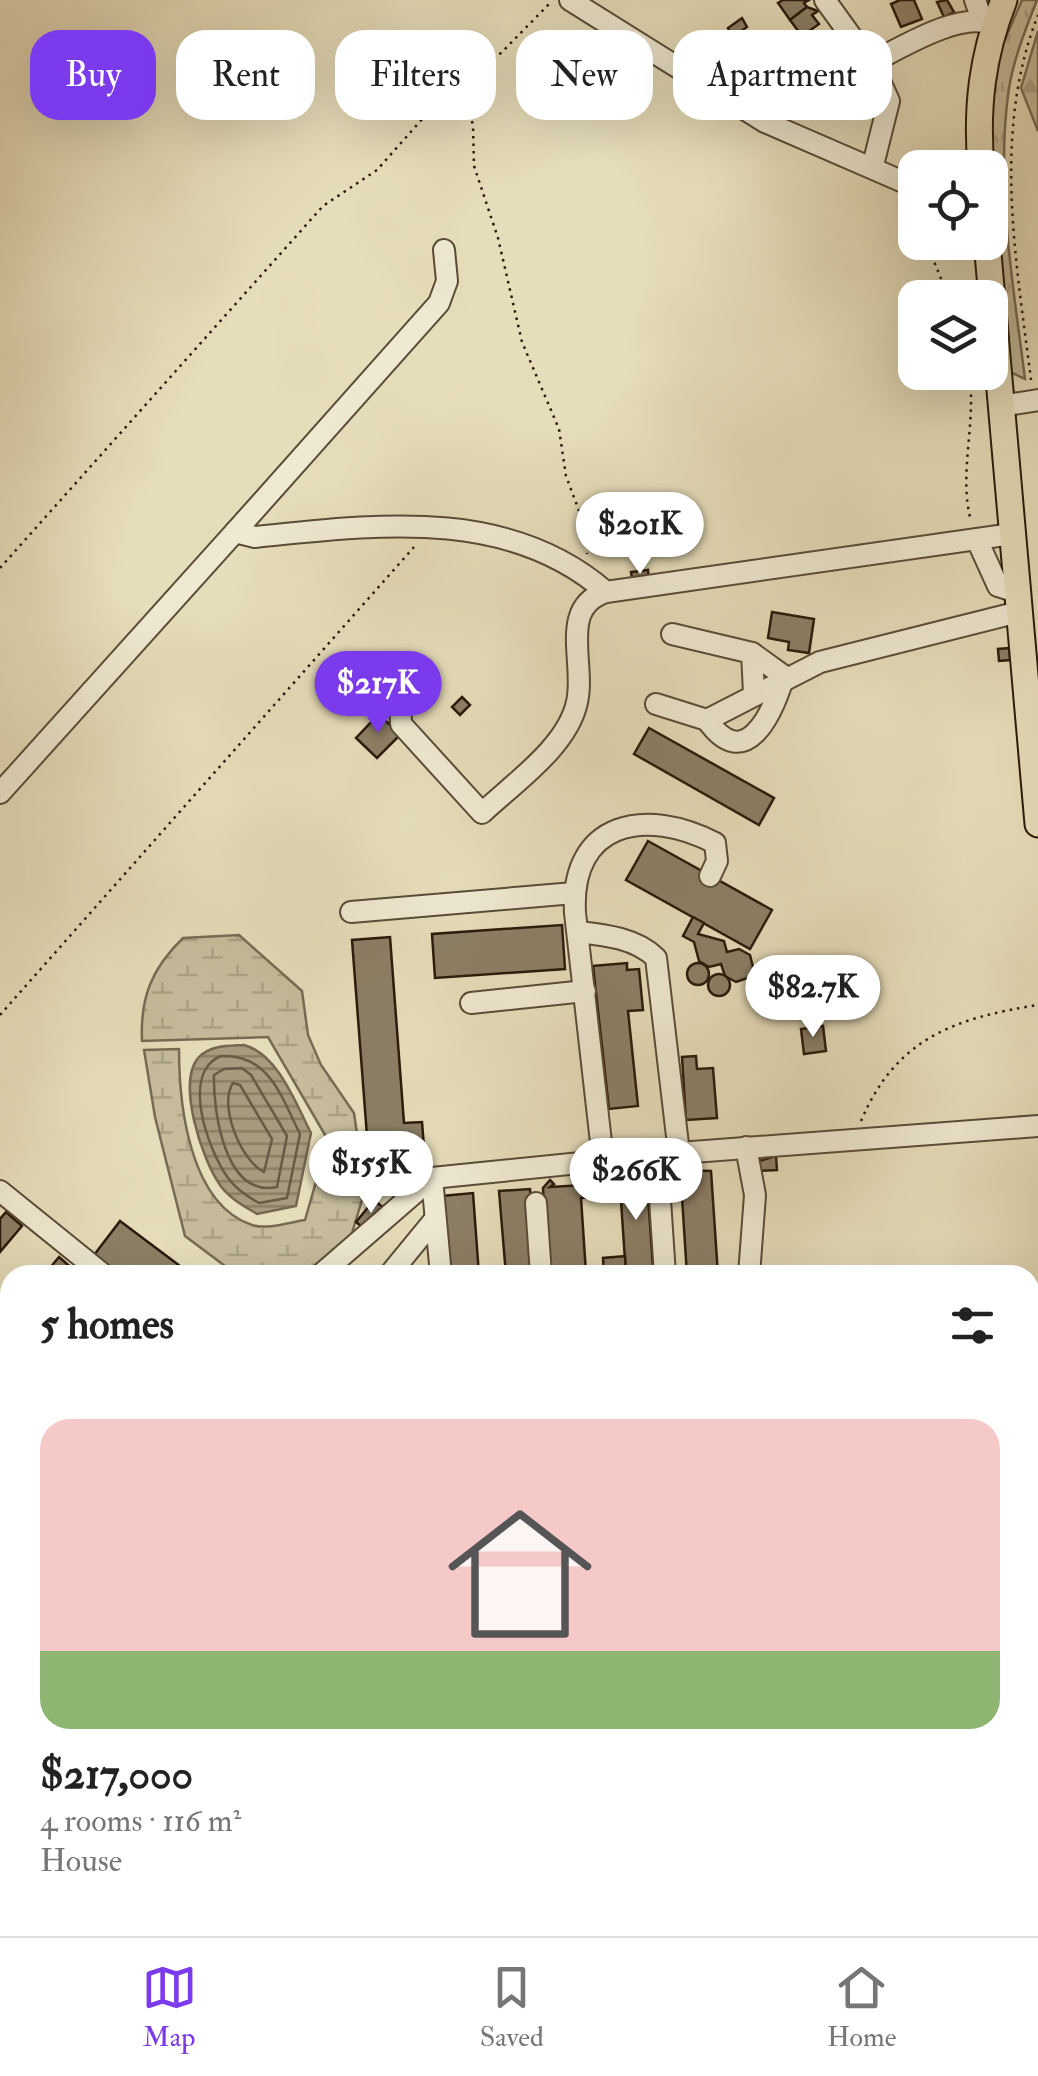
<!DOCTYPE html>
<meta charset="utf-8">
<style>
:root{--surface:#fff;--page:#f6f6f6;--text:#222;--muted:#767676;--line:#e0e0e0;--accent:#7c3aed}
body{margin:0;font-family:"IM FELL Double Pica",serif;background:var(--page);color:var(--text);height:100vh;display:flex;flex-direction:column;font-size:38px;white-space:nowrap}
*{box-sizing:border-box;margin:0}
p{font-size:32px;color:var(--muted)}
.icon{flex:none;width:55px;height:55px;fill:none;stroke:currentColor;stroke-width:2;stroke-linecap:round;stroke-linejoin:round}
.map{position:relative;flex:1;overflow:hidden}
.drawer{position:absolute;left:0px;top:1265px;width:1040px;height:672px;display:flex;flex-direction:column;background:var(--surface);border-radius:30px 30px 0 0;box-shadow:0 10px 40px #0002}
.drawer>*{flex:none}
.guide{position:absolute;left:30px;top:30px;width:980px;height:90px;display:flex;gap:20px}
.buttons{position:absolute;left:898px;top:150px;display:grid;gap:20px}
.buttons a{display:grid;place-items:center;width:110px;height:110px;border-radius:20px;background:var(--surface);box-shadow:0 10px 40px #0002;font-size:50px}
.price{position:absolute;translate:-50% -85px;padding:0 22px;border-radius:35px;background:#fff;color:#222;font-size:32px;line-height:65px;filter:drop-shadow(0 2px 5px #0008)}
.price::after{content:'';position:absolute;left:50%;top:60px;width:30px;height:22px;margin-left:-15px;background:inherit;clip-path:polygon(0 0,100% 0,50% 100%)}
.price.current{background:var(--accent);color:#fff}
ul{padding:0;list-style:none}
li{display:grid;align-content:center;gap:20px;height:530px;padding:0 40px}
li+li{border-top:2px solid var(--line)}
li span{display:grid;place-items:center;height:310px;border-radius:30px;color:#555}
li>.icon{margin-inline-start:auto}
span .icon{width:180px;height:180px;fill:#fffc;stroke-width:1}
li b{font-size:42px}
h2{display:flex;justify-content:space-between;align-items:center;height:120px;padding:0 40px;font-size:42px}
.pill{padding:0 35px;border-radius:30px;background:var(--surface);box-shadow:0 10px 40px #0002;font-size:35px;line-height:90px}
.pill.current{background:var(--accent);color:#fff}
.dock{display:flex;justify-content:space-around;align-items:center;height:140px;border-top:2px solid var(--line);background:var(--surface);font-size:28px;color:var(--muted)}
.dock a{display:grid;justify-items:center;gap:5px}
.dock .current{color:var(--accent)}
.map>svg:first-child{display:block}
.grass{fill:url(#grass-tufts);stroke:#786b54;stroke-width:2.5}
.forest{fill:url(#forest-firs);stroke:#786b54;stroke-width:2.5}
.wetland{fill:url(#wetland-marsh);stroke:#786b54;stroke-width:2.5}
.water{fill:url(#water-rules);stroke:#756750;stroke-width:2.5}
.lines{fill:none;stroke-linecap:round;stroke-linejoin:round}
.shore{stroke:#685a44;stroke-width:2.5}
.building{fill:#8c7f66;stroke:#2b1a0b;stroke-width:2.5}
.minor-casing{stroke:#5a4b37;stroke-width:24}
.major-casing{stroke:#2b1a0b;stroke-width:29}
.path{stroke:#2b1a0b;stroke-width:2.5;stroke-dasharray:2.5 5;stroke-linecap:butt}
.minor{stroke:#efe9d2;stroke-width:20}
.major{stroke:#e6ddba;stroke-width:25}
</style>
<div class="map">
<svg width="1038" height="1936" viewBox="0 0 1038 1936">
<defs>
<pattern id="grass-tufts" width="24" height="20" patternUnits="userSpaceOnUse" patternTransform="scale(2.5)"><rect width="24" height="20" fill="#c6bc9c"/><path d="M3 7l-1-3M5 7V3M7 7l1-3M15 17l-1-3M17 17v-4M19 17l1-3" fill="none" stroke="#aaa185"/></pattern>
<pattern id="forest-firs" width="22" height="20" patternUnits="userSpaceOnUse" patternTransform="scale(2.5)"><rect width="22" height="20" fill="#c6bc9c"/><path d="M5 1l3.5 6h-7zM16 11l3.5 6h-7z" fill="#aaa185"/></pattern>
<pattern id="wetland-marsh" width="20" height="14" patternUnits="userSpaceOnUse" patternTransform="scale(2.5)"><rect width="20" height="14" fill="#c6bc9c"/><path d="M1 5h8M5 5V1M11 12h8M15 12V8" fill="none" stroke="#aaa185"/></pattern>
<pattern id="water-rules" width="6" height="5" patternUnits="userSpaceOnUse" patternTransform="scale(2.5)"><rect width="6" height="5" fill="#a69b7e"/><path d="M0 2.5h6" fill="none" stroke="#877e65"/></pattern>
</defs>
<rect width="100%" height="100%" fill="#e6ddba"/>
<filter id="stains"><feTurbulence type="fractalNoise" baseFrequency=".002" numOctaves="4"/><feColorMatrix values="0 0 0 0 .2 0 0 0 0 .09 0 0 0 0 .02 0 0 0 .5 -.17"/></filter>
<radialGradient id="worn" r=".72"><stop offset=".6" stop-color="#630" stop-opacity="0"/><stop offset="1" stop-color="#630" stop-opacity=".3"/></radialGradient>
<path class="grass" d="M1022,0H1037C1026,28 1014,58 1009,88C995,184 1013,284 1025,379L1010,372L1006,348L991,132L993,68Z"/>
<path class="forest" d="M1038,31V131L1021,88Z"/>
<path class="wetland" d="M239,935L302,991L308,1035L321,1065L354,1113L365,1190L349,1243L310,1275H237L185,1236L155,1117L144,1050L179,1049C179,1104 189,1204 252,1225C266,1230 291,1222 305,1220L328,1140L268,1037L142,1041C140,997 152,968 183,938Z"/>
<path class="water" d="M244,1045C278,1054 296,1104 311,1133L296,1206L257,1214C244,1206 229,1198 220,1185C202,1160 176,1081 199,1057C211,1045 228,1046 244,1045Z"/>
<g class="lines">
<g class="shore">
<path d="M221,1056C269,1054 281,1096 300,1134L287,1198L259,1203C248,1197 236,1189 228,1178C208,1150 180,1073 221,1056Z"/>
<path d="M224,1069L242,1068L251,1075L287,1136L277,1187C225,1198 213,1112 214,1075Z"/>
<path d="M233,1083L240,1085L272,1139L264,1172C241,1161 218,1105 233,1083Z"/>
</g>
</g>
<g class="building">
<path d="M783,0H809L804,3L807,7L790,20L778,3Z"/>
<path d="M900,0H914L922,19L901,27L891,4Z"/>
<path d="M947,0L954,12L944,17L937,2Z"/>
<path d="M807,7L818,11L812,15L819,24L802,36L790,20Z"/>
<path d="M742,18L747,27L733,37L728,28Z"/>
<path d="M830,39L842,56L826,68L814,52Z"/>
<path d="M842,56L854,72L838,84L826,68Z"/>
<path d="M648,570L649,582L633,584L631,572Z"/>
<path d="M772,612L814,619L809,653L788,650L789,642L768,638Z"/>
<path d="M1009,648L1010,660L999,661L998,649Z"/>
<path d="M396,673L406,683L389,699L379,689Z"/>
<path d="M462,697L470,705L460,715L452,707Z"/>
<path d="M379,714L400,735L377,758L356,738Z"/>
<path d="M649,728L774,798L759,825L634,754Z"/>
<path d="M648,841L772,910L750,949L626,880Z"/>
<path d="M693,917L704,923L698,934L724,941L727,952L739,949L750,955L753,967L748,978L736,982L725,976L721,964L709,967L699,961L694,942L683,936Z"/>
<path d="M562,925L565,969L435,978L432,934Z"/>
<path d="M390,937L404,1123L422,1122L424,1147L406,1148L405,1133L367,1136L352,940Z"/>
<circle cx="698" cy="974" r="11"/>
<path d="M627,963V970L639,969L643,1010L628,1011L638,1106L609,1109L593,966Z"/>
<circle cx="719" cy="985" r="11"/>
<path d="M823,1026L826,1051L804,1054L801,1029Z"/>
<path d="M696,1056L697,1069L713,1068L717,1118L686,1120L682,1057Z"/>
<path d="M776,1156L777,1170L756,1171V1162Z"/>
<path d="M646,1169L653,1267H657L658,1275H626L619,1171Z"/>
<path d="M646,1169L711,1171L718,1275H687L681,1182L646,1175Z"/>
<path d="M619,1171L620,1178L585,1180L580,1174Z"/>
<path d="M550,1180L554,1184L550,1187L601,1184L602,1197L581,1198L586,1273L548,1275L543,1188Z"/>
<path d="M530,1189L536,1275H506L499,1191Z"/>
<path d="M473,1193L479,1275H448L442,1196Z"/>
<path d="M374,1200L386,1210L368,1232L356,1222Z"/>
<path d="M6,1212L22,1226L0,1252V1219Z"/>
<path d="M120,1221L192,1275H111L91,1259Z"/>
<path d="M625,1256L626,1275H604L603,1258Z"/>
<path d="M59,1257L75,1271L72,1275H44Z"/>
<path d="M10,1315V1348L0,1360V1327Z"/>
</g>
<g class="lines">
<g class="minor-casing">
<g id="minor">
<path d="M570,0L765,122L915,187"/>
<path d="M825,0L874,68L889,101L873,165"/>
<path d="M975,0L982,19"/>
<path d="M871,63C900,48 965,8 994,26"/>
<path d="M444,250L447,281L439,303L235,532L255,537C374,525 508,506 606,592L1012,534"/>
<path d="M1001,406L1038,400"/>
<path d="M978,542L998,586L1017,592"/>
<path d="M672,634L752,653L754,693"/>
<path d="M400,696L401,724L482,813C514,783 568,746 577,702C586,664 558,607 606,592"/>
<path d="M656,704L707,720L820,662L1019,612"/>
<path d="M707,720C745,774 772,715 784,676L752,653"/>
<path d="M0,793L235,532"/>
<path d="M351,912L574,893"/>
<path d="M578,932C605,935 636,938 656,958L679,1153"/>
<path d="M471,1003L585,991"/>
<path d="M746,1147L755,1195L749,1275"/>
<path d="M603,1160L575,913C570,821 646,807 715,843L717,861L710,876"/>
<path d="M432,1178L441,1275"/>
<path d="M659,1185L665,1275"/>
<path d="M0,1191L104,1275"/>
<path d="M536,1203L541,1275"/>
<path d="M320,1275L432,1178L679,1153L1038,1126"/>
<path d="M389,1275L435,1219"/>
<path d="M0,1475L10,1489"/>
<path d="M0,1743L10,1716"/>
<path d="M1038,1755H1031L1038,1824"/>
</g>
</g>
<g class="major-casing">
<g id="major">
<path d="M981,168C976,107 982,56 1004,0"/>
<path d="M987,242L1038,824"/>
</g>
</g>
<g class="path">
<path d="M463,77L473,126L474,166L498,238L522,342L559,429L566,476L585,527L587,554"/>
<path d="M926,242L949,298"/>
<path d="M969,372C977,422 958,474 971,521"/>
<path d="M1031,380C1016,259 992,132 1038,15"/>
<path d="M0,568L323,206L377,170L455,82L501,53L552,1"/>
<path d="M0,1015L414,547"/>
<path d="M861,1121C896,1038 955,1018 1038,1005"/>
</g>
<use href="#minor" class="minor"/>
<use href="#major" class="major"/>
</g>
<rect width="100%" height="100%" filter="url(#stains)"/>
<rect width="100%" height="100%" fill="url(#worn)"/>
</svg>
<div class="buttons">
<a><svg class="icon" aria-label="locate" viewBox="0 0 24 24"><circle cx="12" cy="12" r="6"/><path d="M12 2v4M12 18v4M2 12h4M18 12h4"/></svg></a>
<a><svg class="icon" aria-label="layers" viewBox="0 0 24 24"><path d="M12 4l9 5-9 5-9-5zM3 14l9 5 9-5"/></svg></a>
</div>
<b class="price" style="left:640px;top:577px">$201K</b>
<b class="price current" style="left:378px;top:736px">$217K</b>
<b class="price" style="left:813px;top:1040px">$82.7K</b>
<b class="price" style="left:371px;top:1216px">$155K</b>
<b class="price" style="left:636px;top:1223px">$266K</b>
<div class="guide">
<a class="pill current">Buy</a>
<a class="pill">Rent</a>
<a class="pill">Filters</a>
<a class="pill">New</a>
<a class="pill">Apartment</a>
</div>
<section class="drawer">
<h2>5 homes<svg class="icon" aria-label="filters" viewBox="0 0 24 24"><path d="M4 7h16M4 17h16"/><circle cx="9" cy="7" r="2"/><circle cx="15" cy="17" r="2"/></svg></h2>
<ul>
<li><span style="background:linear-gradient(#f6c9c9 75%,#8fb573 0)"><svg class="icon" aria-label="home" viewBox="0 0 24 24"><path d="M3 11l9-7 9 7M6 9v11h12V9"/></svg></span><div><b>$217,000</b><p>4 rooms · 116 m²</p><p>House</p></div></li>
</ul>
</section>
</div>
<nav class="dock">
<a class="current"><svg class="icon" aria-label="map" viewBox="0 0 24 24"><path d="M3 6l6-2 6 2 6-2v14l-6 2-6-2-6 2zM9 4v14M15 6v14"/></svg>Map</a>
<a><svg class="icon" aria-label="saved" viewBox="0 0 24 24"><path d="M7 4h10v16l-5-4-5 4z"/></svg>Saved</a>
<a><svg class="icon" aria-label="home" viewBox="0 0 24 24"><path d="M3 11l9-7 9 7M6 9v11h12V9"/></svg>Home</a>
</nav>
